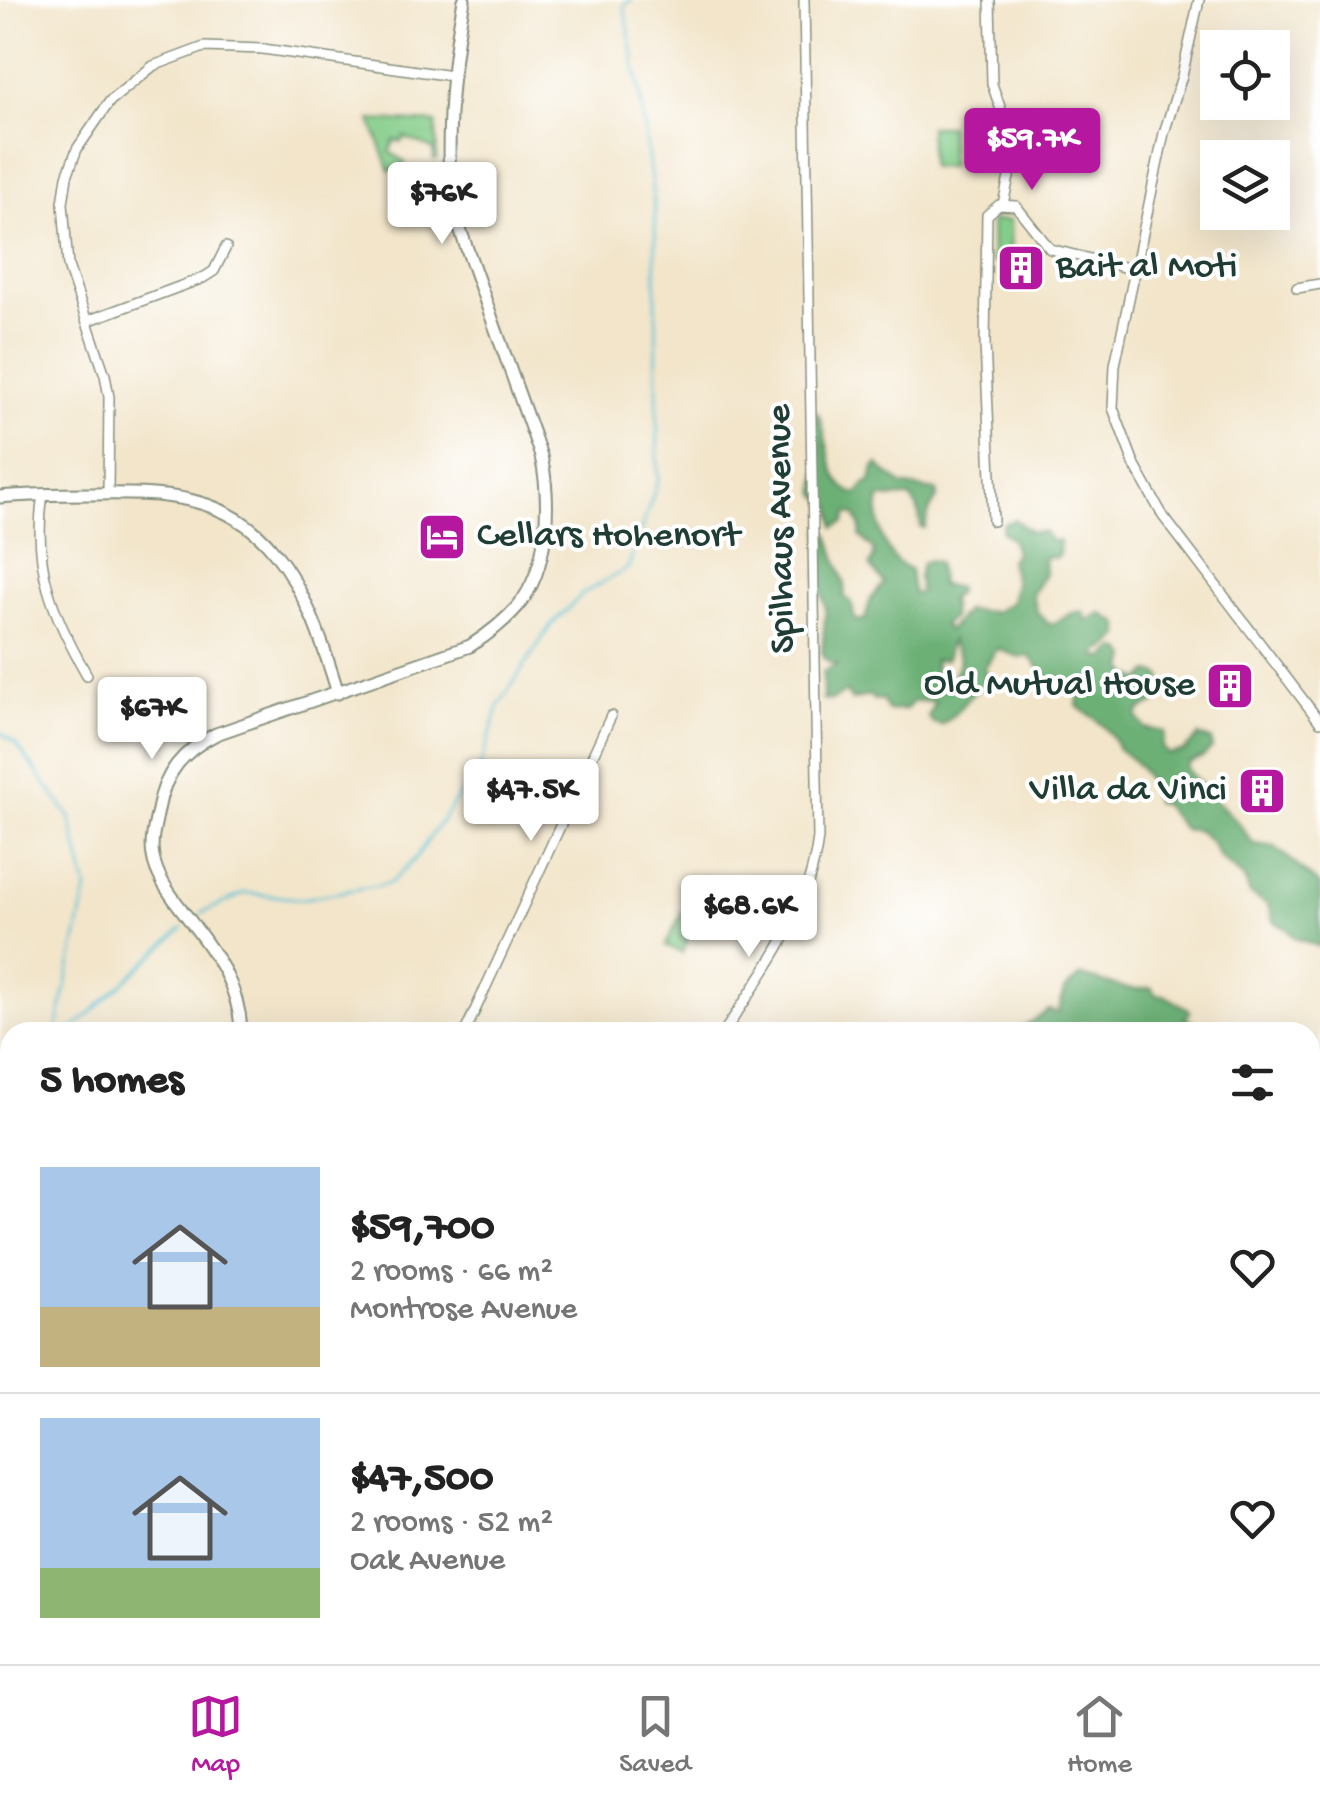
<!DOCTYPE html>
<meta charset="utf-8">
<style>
:root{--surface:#fff;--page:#f2f2f2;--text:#222;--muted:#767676;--line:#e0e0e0;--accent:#b5179e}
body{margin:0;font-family:"Gochi Hand",sans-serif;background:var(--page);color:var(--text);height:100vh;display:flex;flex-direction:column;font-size:38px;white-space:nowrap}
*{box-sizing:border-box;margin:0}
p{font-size:32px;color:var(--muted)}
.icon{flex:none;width:55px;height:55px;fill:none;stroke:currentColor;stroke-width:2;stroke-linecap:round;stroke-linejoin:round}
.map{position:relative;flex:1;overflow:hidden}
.side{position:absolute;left:0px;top:1022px;width:1320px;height:642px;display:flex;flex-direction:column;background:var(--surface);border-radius:30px 30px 0 0;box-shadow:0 10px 40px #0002}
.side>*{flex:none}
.buttons{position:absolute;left:1200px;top:30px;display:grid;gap:20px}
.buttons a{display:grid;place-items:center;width:90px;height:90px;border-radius:0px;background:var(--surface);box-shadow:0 10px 40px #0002;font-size:50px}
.price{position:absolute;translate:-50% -85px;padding:0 22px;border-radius:10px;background:#fff;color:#222;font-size:32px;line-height:65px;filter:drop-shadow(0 2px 5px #0008)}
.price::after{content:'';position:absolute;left:50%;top:60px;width:30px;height:22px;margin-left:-15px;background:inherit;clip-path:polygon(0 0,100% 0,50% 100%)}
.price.on{background:var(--accent);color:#fff}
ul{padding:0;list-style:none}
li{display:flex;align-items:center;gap:30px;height:250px;padding:0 40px}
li+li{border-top:2px solid var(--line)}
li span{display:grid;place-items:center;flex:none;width:280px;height:200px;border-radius:0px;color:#555}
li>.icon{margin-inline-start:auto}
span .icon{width:120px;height:120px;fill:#fffc;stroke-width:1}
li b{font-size:42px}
h2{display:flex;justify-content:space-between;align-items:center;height:120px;padding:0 40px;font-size:42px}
.dock{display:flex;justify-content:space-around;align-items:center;height:140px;border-top:2px solid var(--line);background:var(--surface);font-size:28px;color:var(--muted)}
.dock a{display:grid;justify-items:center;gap:5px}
.dock .on{color:var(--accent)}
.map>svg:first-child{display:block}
.green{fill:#85cd8a;stroke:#52855f;stroke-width:2.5}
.forest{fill:#6cb076;stroke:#467655;stroke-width:2.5;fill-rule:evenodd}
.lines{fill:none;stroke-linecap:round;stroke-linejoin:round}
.stream{stroke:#5ac2d6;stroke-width:2.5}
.minor-casing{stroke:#88917f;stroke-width:12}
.tertiary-casing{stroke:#88917f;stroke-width:15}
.minor{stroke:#fff;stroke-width:9}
.tertiary{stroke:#fff;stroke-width:11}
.labels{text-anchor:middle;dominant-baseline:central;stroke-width:8;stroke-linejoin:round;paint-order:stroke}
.poi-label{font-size:38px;fill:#1f3d34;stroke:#fff;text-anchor:start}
.street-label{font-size:38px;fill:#1f3d34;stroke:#fff}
</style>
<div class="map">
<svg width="1320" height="1664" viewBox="0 0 1320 1664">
<rect width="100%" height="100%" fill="#fff"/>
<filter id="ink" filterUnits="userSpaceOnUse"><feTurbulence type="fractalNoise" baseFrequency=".01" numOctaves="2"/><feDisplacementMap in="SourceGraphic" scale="20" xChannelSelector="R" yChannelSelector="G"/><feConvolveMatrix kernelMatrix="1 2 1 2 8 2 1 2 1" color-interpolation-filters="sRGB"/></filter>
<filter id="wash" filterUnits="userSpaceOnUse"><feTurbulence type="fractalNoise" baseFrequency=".0048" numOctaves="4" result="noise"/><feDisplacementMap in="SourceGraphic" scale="40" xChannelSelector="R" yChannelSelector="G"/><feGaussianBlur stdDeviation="2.25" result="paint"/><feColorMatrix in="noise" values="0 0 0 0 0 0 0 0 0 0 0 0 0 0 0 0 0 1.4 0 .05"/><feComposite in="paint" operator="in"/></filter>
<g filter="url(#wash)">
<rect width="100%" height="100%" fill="#f2e5ca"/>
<g class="green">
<path d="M371,120L436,123L437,159L434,160L433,149L404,137L402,142L394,140L390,152L405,162L403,169L390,171Z"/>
<path d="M929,126H949L950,167H930Z"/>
<path d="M1249,140L1252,157L1218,158L1217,163L1213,164L1210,145Z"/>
<path d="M1010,220L1011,262H992L991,221Z"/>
<path d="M682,912L696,920L682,953L666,945Z"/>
</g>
<g class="forest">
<path d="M817,412C830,433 825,488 857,494L865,484L871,482L874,467L878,464C884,473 894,476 901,485L937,491L938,496L929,511L925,528L921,527L918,509L910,497L880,498C875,525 884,559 910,570L913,594L920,592L918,578L922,563L930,560L938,562L940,585L958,587L957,593L950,598L952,618L943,625L948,631L966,610L994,612L1011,602L1015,583L1010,560L1015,553L1011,538L1002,532L1003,524L1015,520L1031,532H1044L1052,541H1060L1059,555L1056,558L1044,557L1045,573L1032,595L1037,612L1049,624C1063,623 1067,610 1084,612L1086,621L1101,613L1120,624V635L1112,645L1098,652V657L1106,658L1115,649L1123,650L1128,657L1125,669L1131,676L1142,680L1150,672L1161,675L1164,683L1155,703L1140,710L1137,717L1145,728L1165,732L1162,748L1168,754L1184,751L1199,736L1211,740L1212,748L1203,757L1188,763L1187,770L1241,826L1253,844L1274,846L1320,885V947L1295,938L1287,929L1273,921L1268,905L1250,894L1244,878L1219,857L1211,842L1199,831L1183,829L1163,805L1155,802C1150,778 1138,761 1118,749C1110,728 1094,717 1077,706L1079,691L1058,690L1029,656L1020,657L997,649L985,667L986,683C968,693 960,714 941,725L933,723L928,717L935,701H914L906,709L888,711L882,699L874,700L870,695L852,700L846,692L833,700H823V672L837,664L827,661L822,653L826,607L818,580L822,550L820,530L824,529L829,535L845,585L844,596L851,602L855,620H865L870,600L884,583L870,566L874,556L873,549L860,536L861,528L855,514L848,513L845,522L835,527L832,507L817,494C816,484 817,478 819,470C822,449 809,433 817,412ZM951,640L960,659L952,681L938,688L934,660H946Z"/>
<path d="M1080,976C1104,980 1125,993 1151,988L1156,995H1164L1188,1009L1190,1013L1184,1018L1202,1026L1215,1024L1228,1032H1016L1049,1010L1058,1013L1065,990Z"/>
<path d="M1310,1210L1320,1213V1424L1310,1413V1250L1317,1240L1310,1229Z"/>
<path d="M675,1655H809L801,1664H668Z"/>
</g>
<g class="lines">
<g class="stream">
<path d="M0,732L16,744L70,817L87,889L56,1032"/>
<path d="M202,913L245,893L302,899L390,883L414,860L481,765L499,705L551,625L584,593L628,568L658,481L655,214L641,99L624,5L631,0"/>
<path d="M70,1032L183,928"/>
<path d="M0,1119L10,1110"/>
</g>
</g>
</g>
<g filter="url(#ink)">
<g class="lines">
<g class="minor-casing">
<g id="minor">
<path d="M990,0L992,84L1015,150L1003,204"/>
<path d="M1199,0L1182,76L1164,133L1115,365L1113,408L1135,466L1163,516L1320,722"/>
<path d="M1297,288L1320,284"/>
<path d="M87,321L203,278L214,271L226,247"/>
<path d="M108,493L109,397L105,375L68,266L63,203L67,176L77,149L110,101L153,66L204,47L263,49L452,76"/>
<path d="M43,494C32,565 52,614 87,675"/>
<path d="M993,521L985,344L987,215L999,205L1016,206L1050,249L1135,270"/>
<path d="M465,1032L611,716"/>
<path d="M724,1032C765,970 809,914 818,838L804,0"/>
<path d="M73,1655V1664"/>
<path d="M418,1664L421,1655"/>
</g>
</g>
<g class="tertiary-casing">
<g id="tertiary">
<path d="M0,497C31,494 62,494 92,494C161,493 228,493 275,553C307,593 323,644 338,693"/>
<path d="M241,1032C240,983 211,948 182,910C170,894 156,876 153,856C150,841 155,825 158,810C164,773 183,751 216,734L470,646C487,635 504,622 518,606C549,569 551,501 541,456L451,204C446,136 451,67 464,0"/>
<path d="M171,1664L173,1655"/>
</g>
</g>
<use href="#minor" class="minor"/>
<use href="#tertiary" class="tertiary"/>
</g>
</g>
<defs>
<g id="building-square" transform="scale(2.5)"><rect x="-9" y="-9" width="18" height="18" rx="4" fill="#b5179e" stroke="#fff"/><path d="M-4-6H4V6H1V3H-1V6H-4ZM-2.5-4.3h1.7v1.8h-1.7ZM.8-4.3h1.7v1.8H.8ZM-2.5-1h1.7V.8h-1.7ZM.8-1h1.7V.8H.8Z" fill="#fff"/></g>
<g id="hotel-square" transform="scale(2.5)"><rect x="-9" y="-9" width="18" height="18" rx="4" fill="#b5179e" stroke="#fff"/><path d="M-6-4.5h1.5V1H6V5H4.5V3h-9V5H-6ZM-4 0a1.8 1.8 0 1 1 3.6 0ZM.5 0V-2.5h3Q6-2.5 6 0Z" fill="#fff"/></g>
</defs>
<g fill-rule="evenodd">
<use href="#building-square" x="1021" y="268"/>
<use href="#hotel-square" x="442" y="537"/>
<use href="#building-square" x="1230" y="686"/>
<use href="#building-square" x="1262" y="791"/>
</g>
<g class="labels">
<g class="poi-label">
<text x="1056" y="268">Bait al Moti</text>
<text x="477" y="537">Cellars Hohenort</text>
<text x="1195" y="686" text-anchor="end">Old Mutual House</text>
<text x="1227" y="791" text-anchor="end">Villa da Vinci</text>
</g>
<g class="street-label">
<text transform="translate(783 529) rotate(-91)">Spilhaus Avenue</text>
</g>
</g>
</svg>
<div class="buttons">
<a><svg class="icon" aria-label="locate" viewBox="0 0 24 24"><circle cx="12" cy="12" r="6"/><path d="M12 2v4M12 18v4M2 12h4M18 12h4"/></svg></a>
<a><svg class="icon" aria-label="layers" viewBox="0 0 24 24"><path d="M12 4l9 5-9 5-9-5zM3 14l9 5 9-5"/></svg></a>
</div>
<b class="price on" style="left:1032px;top:193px">$59.7K</b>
<b class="price" style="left:442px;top:247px">$76K</b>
<b class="price" style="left:152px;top:762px">$67K</b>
<b class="price" style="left:531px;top:844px">$47.5K</b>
<b class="price" style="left:749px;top:960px">$68.6K</b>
<section class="side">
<h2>5 homes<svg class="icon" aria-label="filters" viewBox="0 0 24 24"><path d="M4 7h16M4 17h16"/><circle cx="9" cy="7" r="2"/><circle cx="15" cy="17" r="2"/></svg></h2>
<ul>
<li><span style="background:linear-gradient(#a9c7e8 70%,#c2b280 0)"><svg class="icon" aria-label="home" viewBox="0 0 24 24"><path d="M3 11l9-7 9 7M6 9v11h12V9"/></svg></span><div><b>$59,700</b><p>2 rooms · 66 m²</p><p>Montrose Avenue</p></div><svg class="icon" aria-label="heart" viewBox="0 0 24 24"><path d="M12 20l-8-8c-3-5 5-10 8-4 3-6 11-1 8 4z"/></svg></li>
<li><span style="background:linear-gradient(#a9c7e8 75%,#8fb573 0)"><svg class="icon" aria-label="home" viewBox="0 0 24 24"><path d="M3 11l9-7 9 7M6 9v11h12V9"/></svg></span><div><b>$47,500</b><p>2 rooms · 52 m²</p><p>Oak Avenue</p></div><svg class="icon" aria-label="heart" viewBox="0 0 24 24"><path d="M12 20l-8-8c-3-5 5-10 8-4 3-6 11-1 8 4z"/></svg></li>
</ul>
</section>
</div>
<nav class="dock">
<a class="on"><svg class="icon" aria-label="map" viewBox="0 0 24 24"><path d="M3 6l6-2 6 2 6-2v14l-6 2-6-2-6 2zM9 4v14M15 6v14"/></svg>Map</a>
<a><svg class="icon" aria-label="saved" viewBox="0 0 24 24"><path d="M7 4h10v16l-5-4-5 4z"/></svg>Saved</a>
<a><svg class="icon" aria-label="home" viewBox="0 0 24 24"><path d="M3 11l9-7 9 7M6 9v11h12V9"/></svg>Home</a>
</nav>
